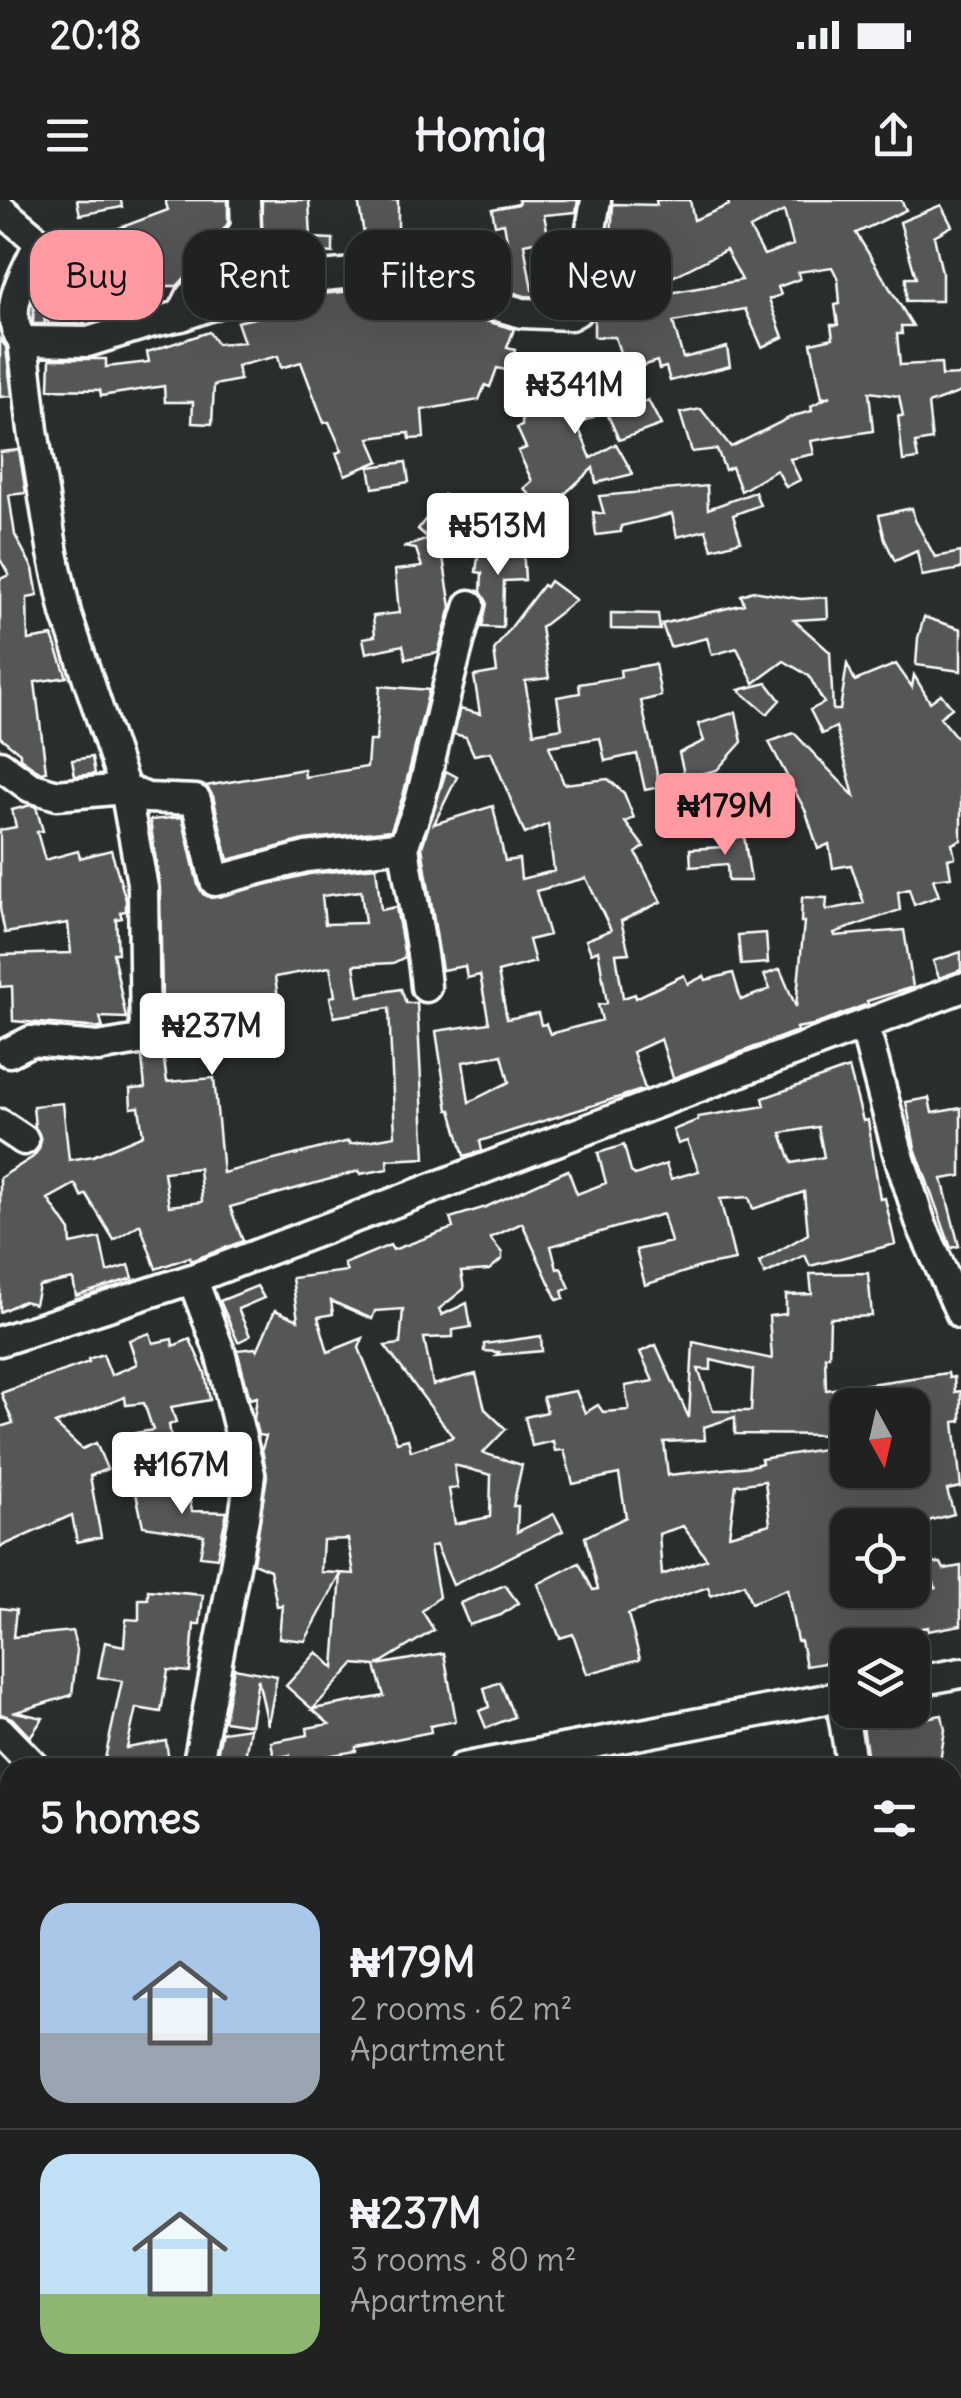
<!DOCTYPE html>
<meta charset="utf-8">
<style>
:root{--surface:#202222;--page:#2d2f2f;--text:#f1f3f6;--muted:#a2a4a5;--line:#3d3f40;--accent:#ff9aa2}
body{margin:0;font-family:Delius,sans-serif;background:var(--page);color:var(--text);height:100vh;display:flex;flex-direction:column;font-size:38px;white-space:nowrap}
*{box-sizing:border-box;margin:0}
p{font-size:32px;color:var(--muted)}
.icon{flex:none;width:55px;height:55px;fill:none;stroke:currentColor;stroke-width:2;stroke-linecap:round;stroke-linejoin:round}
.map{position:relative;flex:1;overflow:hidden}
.details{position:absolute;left:0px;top:1558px;width:962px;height:642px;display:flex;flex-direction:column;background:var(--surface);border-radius:30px 30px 0 0;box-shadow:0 10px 40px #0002,0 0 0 2px var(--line)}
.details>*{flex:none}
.guide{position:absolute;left:30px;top:30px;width:902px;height:90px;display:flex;gap:20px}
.needle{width:65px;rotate:172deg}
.buttons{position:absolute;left:830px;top:1188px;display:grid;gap:20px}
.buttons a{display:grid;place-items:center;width:100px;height:100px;border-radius:20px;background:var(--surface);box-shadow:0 10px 40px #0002,0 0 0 2px var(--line);font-size:50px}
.price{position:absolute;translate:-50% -85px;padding:0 22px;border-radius:10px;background:#fff;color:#222;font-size:32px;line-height:65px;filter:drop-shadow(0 2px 5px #0008)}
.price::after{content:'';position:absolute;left:50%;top:60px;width:30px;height:22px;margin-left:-15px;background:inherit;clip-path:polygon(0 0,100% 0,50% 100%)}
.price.on{background:var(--accent);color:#111}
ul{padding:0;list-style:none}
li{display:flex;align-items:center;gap:30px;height:250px;padding:0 40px}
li+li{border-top:2px solid var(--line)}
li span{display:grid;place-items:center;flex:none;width:280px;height:200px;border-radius:30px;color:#555}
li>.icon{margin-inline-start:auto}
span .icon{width:120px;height:120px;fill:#fffc;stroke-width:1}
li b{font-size:42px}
h2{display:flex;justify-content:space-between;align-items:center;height:120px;padding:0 40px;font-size:42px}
.chip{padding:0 35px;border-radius:30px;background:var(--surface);box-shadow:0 10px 40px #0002,0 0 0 2px var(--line);font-size:35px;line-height:90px}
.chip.on{background:var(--accent);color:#111}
.status{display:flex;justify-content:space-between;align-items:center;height:70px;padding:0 50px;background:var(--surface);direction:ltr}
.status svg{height:28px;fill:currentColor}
header{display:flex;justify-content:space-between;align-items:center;height:130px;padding:0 40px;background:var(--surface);font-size:45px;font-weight:700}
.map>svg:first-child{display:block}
.building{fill:#555758;stroke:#fff;stroke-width:2.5;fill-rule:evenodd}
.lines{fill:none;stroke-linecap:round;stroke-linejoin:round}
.minor-casing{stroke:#fff;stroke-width:35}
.major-casing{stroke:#fff;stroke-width:40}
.minor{stroke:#2a2d2e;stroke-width:28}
.major{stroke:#2a2d2e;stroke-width:32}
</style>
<div class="status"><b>20:18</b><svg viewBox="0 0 49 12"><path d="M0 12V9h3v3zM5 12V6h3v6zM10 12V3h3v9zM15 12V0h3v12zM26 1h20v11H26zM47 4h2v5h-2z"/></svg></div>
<header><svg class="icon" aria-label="menu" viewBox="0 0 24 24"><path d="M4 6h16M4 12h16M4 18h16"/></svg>Homiq<svg class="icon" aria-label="share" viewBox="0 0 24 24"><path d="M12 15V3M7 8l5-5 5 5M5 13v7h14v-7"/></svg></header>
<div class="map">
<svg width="961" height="2198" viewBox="0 0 961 2198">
<rect width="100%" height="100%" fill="#2a2d2e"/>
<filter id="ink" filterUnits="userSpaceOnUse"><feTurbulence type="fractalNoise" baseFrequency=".01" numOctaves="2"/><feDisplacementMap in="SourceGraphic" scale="20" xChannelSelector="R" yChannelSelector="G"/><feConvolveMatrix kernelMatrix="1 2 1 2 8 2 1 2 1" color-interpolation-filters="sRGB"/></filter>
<g filter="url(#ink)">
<g class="building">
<path d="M77,0H121L122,7L80,15Z"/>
<path d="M165,0H228V23L209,52L177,86H119L107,73L78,52L76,44L168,10Z"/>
<path d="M262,0H309L311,38L333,39V53L321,52L305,60L301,52L287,62L231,80L261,37Z"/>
<path d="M358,0H398V34L365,40Z"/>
<path d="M518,0H578L576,12L544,15L549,39L524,44L532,90L557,89V97L525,96L463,78L464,69L480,70L479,74H513L504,23L495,25L492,9L519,4Z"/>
<path d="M656,0H690L694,20L729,5L727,0H901L906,10L856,33L913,126H901L902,134H897L900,165L941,163L942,176L961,175V192L928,204L932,240L915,243L918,259L903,261L898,216H903L899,196L869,192L873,231L811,241L814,254L790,259L800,280L786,287L777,270L741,291L732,267L725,270L717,249L692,252L680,213L701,209L731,247L793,216L812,211L811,206L831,196L822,198L811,143L833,138L831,125H838L835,105L840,104L838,79L832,67L798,72L800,79L778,87L781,95L769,99L783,137L762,147L745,109L673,122L683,158L727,147L730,166L670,181L666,167L659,169L657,161L626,171L615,137H594V115L597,114L596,104L605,53H610L613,4L657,5ZM784,11L793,45L764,55L750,29ZM726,50L742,80L625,101Z"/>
<path d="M941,5L952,26L934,36L942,73V101H906V78H916L900,22Z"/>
<path d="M435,26L437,40L421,42L422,56L408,57L405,29Z"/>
<path d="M41,87L45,124H33L34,97L37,88Z"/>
<path d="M353,91L366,92L367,104L437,107L514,129L507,148L515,150L510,171L497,168L490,187L485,185L479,200L422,210L424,238L410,239L409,233L369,238L379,261L345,275L336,253L342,251L329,222L324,223L301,162L281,168L278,156L237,166L240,180L214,185L212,224L192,223L193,202H165L164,186L101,196L100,190L49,189L50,159H106V167L149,162L147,152L209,132L217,144L244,142L237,122L304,107L299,96Z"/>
<path d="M85,114V124H48L47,116Z"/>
<path d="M0,139L6,147L12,196L0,197Z"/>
<path d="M616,177L625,212L648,200L661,225L619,240L606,211L577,224L591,258L616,244L633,274L596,283L593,268L545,312L524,288L532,281L518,251L526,248L517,228L522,226L523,197L561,186L563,190L577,184L578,186Z"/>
<path d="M19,250L26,293L9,295L15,335L33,369L38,396L27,398L28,440L52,436L67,477L35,482L46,571L40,572L20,558V553L0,537V379L9,375L0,359V252Z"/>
<path d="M406,262L409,282L373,288L369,267Z"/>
<path d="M707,286L708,309L755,292L760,305L733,315L741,341L712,349L706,330L677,337L672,314L621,326V332L596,335L593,312L604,314L599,296Z"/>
<path d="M444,295L475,318L472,353L442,351L451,407L438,453L406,459L403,445L366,453L363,438L375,436L373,416L399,413L395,370L422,367L416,349L403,347L429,339L418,329Z"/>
<path d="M912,308L915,320L935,357L961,352V369L922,376L917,351L895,361L885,340L879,315Z"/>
<path d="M480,342L497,344L496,348L523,346L525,380L504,381L503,428L482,427L487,402L481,392L482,373L476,372Z"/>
<path d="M550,381L576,400L541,427L549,478L525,481L534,533L562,528L557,497L580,493L579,484L621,477L620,470L655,464L661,496L641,501L660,587L645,590L637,554L605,561L600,538L549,546L564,584L608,579L624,593L634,618L625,622L644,647L636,653L661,702L621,721L629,753L616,754L623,798L635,794L636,798L684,775L688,784L704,776L706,780L733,773L741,800L770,789L764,775L780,769L796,807L804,722H801L802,697L827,698L826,710L864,703L851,665L833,668L829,644L818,649L806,612L769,542L794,533L854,596L836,527L822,534L810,510L824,503L809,476L784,461L754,483L737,448L712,455L707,438L670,447L662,424L744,404L741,395L753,391L801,399L827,397L828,418L794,420L830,452L833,510H840L847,464L855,481L896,464L912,487L914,475L930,502L941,494L952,508L940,517L961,543V640L952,644L955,657L948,659L951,677L933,679L939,696L914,705L909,689L898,692L900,710L834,733L835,736L904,730L913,787L867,801L868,804L813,825L796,828L797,831L673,878L661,839L633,852L645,889L480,941L482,951L464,956L451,910H448L436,831L489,823L480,775L467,778L465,766L442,770L422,647L446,571L457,577L434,624L493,606L505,661L519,659L521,679L554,671L548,624L525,634L491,552L474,555L466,537L454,534L460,509L480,514L474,476L497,472L494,450L543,385L546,387ZM586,678L611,730L586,740L591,753L598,750L607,803L598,805L602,820L550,834L546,824L541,825L538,813L507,819L498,772L535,762L529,740L549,735L536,691ZM502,855L509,882L469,902L463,862Z"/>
<path d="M611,413L658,414L660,430L611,429Z"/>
<path d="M924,417L961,429V471L916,465L918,438Z"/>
<path d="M767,483L780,500L767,514L739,490Z"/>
<path d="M380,486L429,490L403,596L391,630L304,640L228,660L213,596L206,586L304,569L305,577L367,567L369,541H376Z"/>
<path d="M736,512L742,542L717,570L685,578L679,553L704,541L698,524Z"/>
<path d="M92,557L95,574L75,576L72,560Z"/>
<path d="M31,605L36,607L43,631L37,632L45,660L78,651L80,658L111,650L126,700V711L120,712L122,718L116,719L118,753H113L126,818L100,817L103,828L13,821L12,786L0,787V755L71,753L68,723L5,733L0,709V630L16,627L12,610Z"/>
<path d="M182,617L198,685L203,694L211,698L309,674L376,667L381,710L396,707L405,757L393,763L354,765L359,796L401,789L406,803H417L425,958L387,960L388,969L360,974L359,971L230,1007L243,1041L191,1061L190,1057L156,1069L140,1024L114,1040L86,994L82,997L75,984L48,999L70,1031L71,1044L100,1038L107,1072L129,1065L133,1078L76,1096L73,1079L39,1086L35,1104L23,1101L0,1112V978L33,957L39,949L41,940L35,927L33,906L63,903L69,960L93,956L143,935L139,907L131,908L130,889L145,888L142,857L163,853L167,882L214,878L223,973L349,941L350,944L395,936L389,808L334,817L330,797L335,796L330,767L275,777L279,805L237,812L238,823L222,826L220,815L191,820L187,798L162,800L160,688L150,620ZM361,691L365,723L325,724L322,696ZM199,968L202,1002L169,1006L164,972Z"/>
<path d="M744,636L751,681H728L727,664L691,667L690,649L722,647L721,641Z"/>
<path d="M766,733L768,763L741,765L738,735Z"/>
<path d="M961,752V770L939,778L933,761Z"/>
<path d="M849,868L863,921L868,920L880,999L885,998L895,1044L810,1066L805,1055L765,1074L759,1062L808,1034L804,992L753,1009L749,997L720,999L735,1060L703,1066L645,1085L636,1050L671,1042L663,1014L551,1046L557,1069L561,1068L570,1088L562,1091L564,1098L557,1100L522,1023L490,1038L502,1053V1059L489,1070L461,1072L464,1089L439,1109L442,1115L467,1103L471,1127L453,1130V1137L424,1138L433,1185L476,1174L485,1209L506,1229L483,1253L522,1265L513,1306H518L517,1332L554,1314L563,1331L453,1385L436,1345L430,1347L439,1397L422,1411L434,1430L377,1465L444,1453L456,1521L430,1526L431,1532L356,1547V1551L291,1562L290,1555L274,1558L271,1542L308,1535L307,1528L329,1524L286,1486L317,1452L334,1468L341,1374L305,1441L279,1438L282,1405L277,1406L270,1370L253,1363L267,1276L262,1249L266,1236L258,1235L254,1219L257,1197L250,1199L237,1150L255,1148L257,1151L275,1110L298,1120L292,1078L347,1071L344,1064L390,1045L393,1050L453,1028L450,1018L486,1007L568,970L577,994L606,983L598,953L624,945L631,972L635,975L666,964L671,979L699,971L687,941L678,944L673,930L698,920V917L765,906L763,898ZM818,927L824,957L792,963L781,933ZM331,1101L372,1119L375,1111L403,1109L400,1144L385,1146L453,1237L411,1251L408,1239L397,1242L359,1148L363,1138L328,1152L318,1117L333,1114ZM454,1265L491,1275L490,1317L455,1324L449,1289L458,1288ZM348,1339L354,1374L321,1372L323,1340ZM354,1464L375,1466L384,1496L313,1509Z"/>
<path d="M929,898L932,913L961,908V976L942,979L959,1046L951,1048L915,948L906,902Z"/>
<path d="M868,1073L872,1116L830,1118L829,1156H825L826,1190L948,1173L949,1178L954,1177L955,1192L961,1191V1221L954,1222L961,1287L947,1290L954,1314L931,1320L912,1345V1325H848V1390H870L872,1399L936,1388L927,1366L935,1363H941L944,1369L961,1366V1425L928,1431V1427L868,1438L869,1443L858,1445H833L836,1461L806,1466L801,1441H797L787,1389L751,1403L744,1384L711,1396L708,1387L628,1414L640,1459L587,1474L573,1434L560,1438L538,1384L579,1363L593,1390L598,1389L585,1337L626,1317L619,1274L573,1284L564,1250L555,1251L553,1241L532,1246L525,1217L547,1212L543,1197L576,1191L585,1213L598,1205L603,1212L629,1210L625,1186L653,1181L640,1152L656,1145L689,1218L693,1142L772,1159L769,1116L786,1114V1095L812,1094L810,1074ZM711,1160L753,1170L751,1211H713L698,1169L711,1170ZM925,1194L929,1220L915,1222L922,1276L868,1285L862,1270H848V1245L761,1259L762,1263L751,1266L668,1275L664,1242L705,1240L704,1227L735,1217V1234L848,1235V1205H881L880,1198ZM765,1281L770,1324L729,1335L736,1285ZM683,1326L707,1359L662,1375L659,1334Z"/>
<path d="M257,1086L264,1098L238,1109L250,1136L238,1142L220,1101Z"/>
<path d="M150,1133L153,1143L172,1139L173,1146L190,1139L205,1173L210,1200L171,1207L176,1222L169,1225L175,1258L130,1266L124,1235L153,1230L144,1203L126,1205L125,1197L55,1224L82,1249L96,1243L107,1269L90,1276L101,1337L77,1342L72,1315L0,1347V1227L13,1223L1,1193L89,1162L88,1159L103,1154L111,1175L137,1164L129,1140Z"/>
<path d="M541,1136L542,1151L496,1155L499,1152L484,1151V1144Z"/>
<path d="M187,1287L192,1311L227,1312L217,1358L200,1356L204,1335L143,1326L136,1293Z"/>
<path d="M505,1385L518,1403L501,1415L469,1425L460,1403Z"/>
<path d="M148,1390L203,1395L200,1424H194L190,1472L168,1470L161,1512L136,1508L127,1548L166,1541L170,1568H103L122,1481L98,1477L105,1442L124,1446L126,1419L139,1420V1399H148Z"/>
<path d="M0,1408L16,1410L13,1437L72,1431L77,1450L72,1495L16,1512L43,1518L30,1537L12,1518L0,1514Z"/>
<path d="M234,1468L277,1476L268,1525L258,1479L251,1525L224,1521Z"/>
<path d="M500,1482L514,1517L486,1528L479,1511L489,1507L484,1488Z"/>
<path d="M942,1515L945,1530L939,1568H869L862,1519L876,1516L878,1526Z"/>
<path d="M250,1528L245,1558L217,1554L222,1532Z"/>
</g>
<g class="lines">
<g class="minor-casing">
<g id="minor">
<path d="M0,9L114,105L149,123L181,116L283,80L353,73L411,81L522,113L570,115L577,111L596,0"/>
<path d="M181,116L191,96L223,63L246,28L245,0"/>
<path d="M23,141C0,112 25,73 39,44"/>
<path d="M0,565L30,587L57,595L125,589L147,598L196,600L215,681L306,657L404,646C410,693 422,739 426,787"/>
<path d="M404,646C409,627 418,612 422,594C438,531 450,467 470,405"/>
<path d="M869,843L898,953L921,1024L961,1114"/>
<path d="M9,852L31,841L98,847L145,839L143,688L125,589L66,413L53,353L33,230L23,141L88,142L149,123"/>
<path d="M0,924L24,940"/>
<path d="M0,1141L192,1079L961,788"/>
<path d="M912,1482L961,1473"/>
<path d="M840,1496L852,1568"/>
<path d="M0,1531L36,1568"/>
<path d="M197,1568L244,1318L250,1274L220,1152L197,1091"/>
<path d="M462,1568L848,1495"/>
<path d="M0,1663L10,1659"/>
<path d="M0,1872L10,1860"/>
<path d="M952,2109L961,2107"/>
<path d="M43,2190L47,2198"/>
</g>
</g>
<g class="major-casing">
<g id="major">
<path d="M0,2135L10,2138"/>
<path d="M0,2161L10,2164"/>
<path d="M94,2190L120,2198"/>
<path d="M191,2190L208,2198"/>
</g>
</g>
<use href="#minor" class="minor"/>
<use href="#major" class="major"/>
</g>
</g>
</svg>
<div class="buttons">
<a><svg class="needle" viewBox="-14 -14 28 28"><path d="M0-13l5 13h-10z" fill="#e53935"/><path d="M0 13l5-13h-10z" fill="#a2a4a5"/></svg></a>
<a><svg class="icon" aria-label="locate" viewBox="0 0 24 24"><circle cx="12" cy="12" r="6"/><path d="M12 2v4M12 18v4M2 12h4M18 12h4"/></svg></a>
<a><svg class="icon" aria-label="layers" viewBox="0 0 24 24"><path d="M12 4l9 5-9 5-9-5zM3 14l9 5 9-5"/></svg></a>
</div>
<b class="price" style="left:575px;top:237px">₦341M</b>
<b class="price" style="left:498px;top:378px">₦513M</b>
<b class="price on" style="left:725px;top:658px">₦179M</b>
<b class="price" style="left:212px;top:878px">₦237M</b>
<b class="price" style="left:182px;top:1317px">₦167M</b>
<div class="guide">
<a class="chip on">Buy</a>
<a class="chip">Rent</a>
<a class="chip">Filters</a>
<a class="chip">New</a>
</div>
<section class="details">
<h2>5 homes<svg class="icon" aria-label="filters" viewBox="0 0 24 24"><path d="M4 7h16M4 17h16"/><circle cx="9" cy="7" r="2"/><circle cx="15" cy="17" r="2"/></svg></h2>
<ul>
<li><span style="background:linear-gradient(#a9c7e8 65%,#9aa5b1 0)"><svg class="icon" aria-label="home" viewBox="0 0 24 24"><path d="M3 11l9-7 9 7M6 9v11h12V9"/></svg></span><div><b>₦179M</b><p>2 rooms · 62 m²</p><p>Apartment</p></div></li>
<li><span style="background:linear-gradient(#bfe0f5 70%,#8fb573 0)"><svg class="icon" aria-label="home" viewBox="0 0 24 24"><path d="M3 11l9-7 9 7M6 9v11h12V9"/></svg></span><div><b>₦237M</b><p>3 rooms · 80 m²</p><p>Apartment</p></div></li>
</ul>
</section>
</div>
